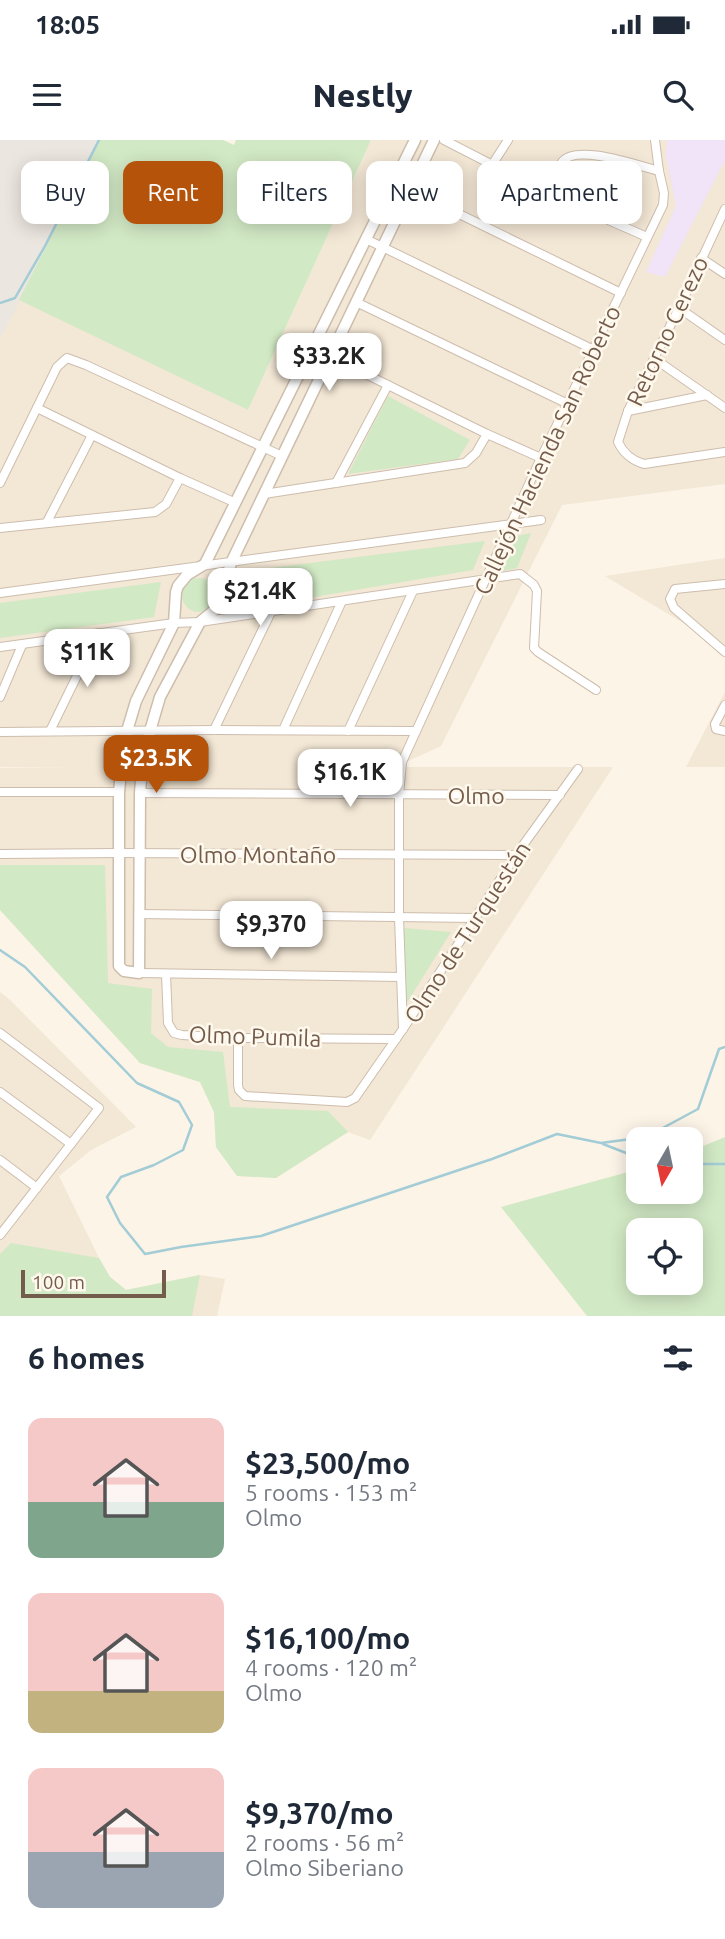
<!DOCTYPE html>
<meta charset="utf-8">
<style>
:root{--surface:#fff;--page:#f6f6f7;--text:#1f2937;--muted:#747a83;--accent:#b45309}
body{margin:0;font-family:Ubuntu,sans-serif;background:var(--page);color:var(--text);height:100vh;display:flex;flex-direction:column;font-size:26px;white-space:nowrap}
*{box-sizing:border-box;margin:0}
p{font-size:23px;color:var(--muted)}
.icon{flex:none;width:38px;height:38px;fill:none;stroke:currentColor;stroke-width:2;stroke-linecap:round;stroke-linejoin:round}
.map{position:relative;height:1176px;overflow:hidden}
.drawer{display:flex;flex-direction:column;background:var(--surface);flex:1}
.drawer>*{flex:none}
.banner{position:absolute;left:21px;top:21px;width:684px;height:63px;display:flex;gap:14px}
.needle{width:46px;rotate:189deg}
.buttons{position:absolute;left:626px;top:987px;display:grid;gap:14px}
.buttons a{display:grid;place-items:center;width:77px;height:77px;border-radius:14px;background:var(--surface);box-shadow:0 4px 18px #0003;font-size:35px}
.scale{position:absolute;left:21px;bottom:18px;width:145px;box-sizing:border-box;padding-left:7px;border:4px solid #745c4c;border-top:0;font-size:19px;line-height:24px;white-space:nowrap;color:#745c4c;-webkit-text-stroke:5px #fef8ed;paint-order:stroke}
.price{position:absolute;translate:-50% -60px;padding:0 16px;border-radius:14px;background:#fff;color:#222;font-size:23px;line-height:46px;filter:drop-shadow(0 2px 4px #0008)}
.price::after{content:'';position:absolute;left:50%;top:42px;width:21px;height:16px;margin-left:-10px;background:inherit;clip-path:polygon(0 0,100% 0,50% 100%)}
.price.active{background:var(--accent);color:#fff}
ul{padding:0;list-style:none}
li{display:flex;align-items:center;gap:21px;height:175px;padding:0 28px}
li span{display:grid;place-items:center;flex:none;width:196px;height:140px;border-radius:14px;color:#555}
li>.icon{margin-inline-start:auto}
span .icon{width:84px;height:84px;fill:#fffc;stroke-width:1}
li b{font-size:30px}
h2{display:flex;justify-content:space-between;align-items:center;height:84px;padding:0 28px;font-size:30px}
.pill{padding:0 24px;border-radius:14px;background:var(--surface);box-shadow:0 4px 18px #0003;font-size:24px;line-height:63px}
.pill.active{background:var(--accent);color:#fff}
.status{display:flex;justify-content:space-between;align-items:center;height:49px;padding:0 35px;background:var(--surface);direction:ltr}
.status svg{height:19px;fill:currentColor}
header{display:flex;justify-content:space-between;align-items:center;height:91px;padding:0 28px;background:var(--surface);font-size:32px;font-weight:800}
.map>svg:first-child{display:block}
.residential{fill:#f3e7d5}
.industrial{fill:#ece6e0}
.education{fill:#f1e3f8}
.green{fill:#d2e9c5;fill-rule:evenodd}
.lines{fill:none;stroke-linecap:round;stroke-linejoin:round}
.stream{stroke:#a2ccd6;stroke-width:2.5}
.minor-casing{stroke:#cdbdad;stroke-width:10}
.tertiary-casing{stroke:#cdbdad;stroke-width:13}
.minor{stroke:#fff;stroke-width:8}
.tertiary{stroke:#fff;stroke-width:10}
.labels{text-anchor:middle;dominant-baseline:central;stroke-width:5;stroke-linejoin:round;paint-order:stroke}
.street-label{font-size:23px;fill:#745c4c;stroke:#fef8ed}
</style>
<div class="status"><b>18:05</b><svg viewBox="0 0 49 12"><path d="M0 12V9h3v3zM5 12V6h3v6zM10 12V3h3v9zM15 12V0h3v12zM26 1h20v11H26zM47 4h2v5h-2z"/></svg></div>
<header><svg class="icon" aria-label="menu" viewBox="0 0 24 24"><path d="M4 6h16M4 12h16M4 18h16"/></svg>Nestly<svg class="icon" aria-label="search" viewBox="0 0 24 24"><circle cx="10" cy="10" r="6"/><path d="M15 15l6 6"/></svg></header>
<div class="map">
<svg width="725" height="1176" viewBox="0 0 725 1176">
<rect width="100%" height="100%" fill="#fcf4e7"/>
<g class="residential">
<path d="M371,0H725V344L562,365L441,606L395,627H613L370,1000L348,992L276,1038L237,1036L216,1007L214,972L200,942L140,923L0,770V628L73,627H0V200L19,160L67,181L248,270Z"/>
<path d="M725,418V508L605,436Z"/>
<path d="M725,552V627H686Z"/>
<path d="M0,852L10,860L136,987L91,1010L59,1036L99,1118L110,1137L126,1150L200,1135L225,1139L217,1176H0Z"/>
</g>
<path class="industrial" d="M0,0H100L0,200Z"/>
<path class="education" d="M667,0H725V20L665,137L646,132L676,66L666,15Z"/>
<g class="green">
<path d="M100,0H223L234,5L236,0H371L248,270L19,160Z"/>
<path d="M388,256L470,300L458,319L348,334Z"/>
<path d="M531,393L517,428L494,433L511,397Z"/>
<path d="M485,401L473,430L221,473L230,433Z"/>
<circle cx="199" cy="455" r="17"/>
<path d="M161,442L154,477L0,498V463Z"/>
<path d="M0,725H105L108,843L152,849L151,893L168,907L223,912L230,967L328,971L348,992L276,1038L237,1036L216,1007L214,972L200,942L140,923L0,770Z"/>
<path d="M404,788L451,792L401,872Z"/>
<path d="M725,997V1176H587L501,1067L639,1029V1052H691V1011ZM639,1090H691V1143H639Z"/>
<path d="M11,1103L99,1118L110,1137L126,1150L200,1135L192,1176H0V1114Z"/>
</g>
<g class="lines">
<g class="stream">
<path d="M0,163L15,158L45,106L99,0"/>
<path d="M0,810L25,827L137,943L179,962L192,985L183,1010L154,1025L121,1037L107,1057L120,1083L145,1114L181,1107L261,1096L492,1019L557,994L601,1003L646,997L698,969L719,909L725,907"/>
<path d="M603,1004L639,1018"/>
<path d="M691,1024H725"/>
</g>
<g class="minor-casing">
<g id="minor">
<path d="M444,0L547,53L647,97"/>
<path d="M492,25L508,0"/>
<path d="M410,50L621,153"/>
<path d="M547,53C552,43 556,30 562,22C576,3 639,26 659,31"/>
<path d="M725,69L679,168L628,271L618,302C623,313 633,321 644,324L725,312"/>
<path d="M366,99L594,210"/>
<path d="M701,118L725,134"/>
<path d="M356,162L568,264"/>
<path d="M679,168L725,200"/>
<path d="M313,208L487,294L541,318"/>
<path d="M655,219L725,268"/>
<path d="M37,268L180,338L236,363"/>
<path d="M628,271L707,255"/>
<path d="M0,343L57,227L67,218L86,225L282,316"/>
<path d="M336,343L388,245"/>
<path d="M264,354L465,323L476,313L487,294"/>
<path d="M47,382L92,295"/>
<path d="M0,388L155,372L166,364L180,338"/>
<path d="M725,444L675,449L670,459L674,468L725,512"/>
<path d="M0,453L541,380"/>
<path d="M0,507L174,483L200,482L520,434L534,445L537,451L534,508L538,512L596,550"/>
<path d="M0,557L22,505"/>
<path d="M725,565L715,584L716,589L725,591"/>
<path d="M214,590L271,472"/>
<path d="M283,590L342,461"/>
<path d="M50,591L98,493"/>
<path d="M348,591L413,451"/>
<path d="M0,592L214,590L415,591"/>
<path d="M0,652H119"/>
<path d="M140,653L560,655"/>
<path d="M0,714L119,713L516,715"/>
<path d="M139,774L475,778"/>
<path d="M139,833L401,837"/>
<path d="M166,834L168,883L174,893L182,895L238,898L396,899"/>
<path d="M403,889L399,777V655L402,622L541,318L663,65L664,53L659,31L655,0"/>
<path d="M0,893L99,968L0,1095"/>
<path d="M238,898V945L239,950L245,956L347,962L355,958L403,889L516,715L578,629"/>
<path d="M0,952L71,1004"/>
<path d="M0,1020L37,1048"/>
</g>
</g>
<g class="tertiary-casing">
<path id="tertiary" d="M415,0L205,424L187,435L178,446L176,452L174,483L136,561L127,591L122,622L119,652V826L124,831L139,833L140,653L142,627L150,591L160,557L200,482L216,469L219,463L231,423L434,0"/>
</g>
<use href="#minor" class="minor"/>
<use href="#tertiary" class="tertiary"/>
</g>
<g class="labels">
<g class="street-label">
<text transform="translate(667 191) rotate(-65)">Retorno Cerezo</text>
<text transform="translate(547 310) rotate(-65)">Callejón Hacienda San Roberto</text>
<text x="476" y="655">Olmo</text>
<text x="258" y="714">Olmo Montaño</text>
<text transform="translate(467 792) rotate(-57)">Olmo de Turquestán</text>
<text transform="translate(255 896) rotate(2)">Olmo Pumila</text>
</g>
</g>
</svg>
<div class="buttons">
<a><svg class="needle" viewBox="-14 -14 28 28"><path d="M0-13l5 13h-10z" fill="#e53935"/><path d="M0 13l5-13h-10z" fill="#747a83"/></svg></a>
<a><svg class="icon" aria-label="locate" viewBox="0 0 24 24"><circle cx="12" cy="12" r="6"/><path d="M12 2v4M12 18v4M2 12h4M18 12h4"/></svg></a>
</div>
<div class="scale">100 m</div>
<b class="price" style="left:329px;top:253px">$33.2K</b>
<b class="price" style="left:260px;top:488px">$21.4K</b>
<b class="price" style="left:87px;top:549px">$11K</b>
<b class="price active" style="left:156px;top:655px">$23.5K</b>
<b class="price" style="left:350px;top:669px">$16.1K</b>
<b class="price" style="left:271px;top:821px">$9,370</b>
<div class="banner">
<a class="pill">Buy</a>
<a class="pill active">Rent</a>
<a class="pill">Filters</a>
<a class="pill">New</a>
<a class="pill">Apartment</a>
</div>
</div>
<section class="drawer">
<h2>6 homes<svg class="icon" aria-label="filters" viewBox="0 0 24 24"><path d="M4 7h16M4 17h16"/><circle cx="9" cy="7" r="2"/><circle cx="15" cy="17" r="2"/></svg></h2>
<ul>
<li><span style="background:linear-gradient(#f6c9c9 60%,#7fa58c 0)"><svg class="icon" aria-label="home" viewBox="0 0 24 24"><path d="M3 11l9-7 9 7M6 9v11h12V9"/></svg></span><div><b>$23,500/mo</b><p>5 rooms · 153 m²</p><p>Olmo</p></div></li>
<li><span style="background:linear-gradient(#f6c9c9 70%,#c2b280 0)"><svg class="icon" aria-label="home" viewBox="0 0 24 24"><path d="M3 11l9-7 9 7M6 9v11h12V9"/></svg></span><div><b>$16,100/mo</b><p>4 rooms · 120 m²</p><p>Olmo</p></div></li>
<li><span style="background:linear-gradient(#f6c9c9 60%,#9aa5b1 0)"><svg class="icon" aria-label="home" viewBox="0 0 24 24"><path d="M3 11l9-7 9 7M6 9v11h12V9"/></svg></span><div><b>$9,370/mo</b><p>2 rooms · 56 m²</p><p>Olmo Siberiano</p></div></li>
</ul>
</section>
